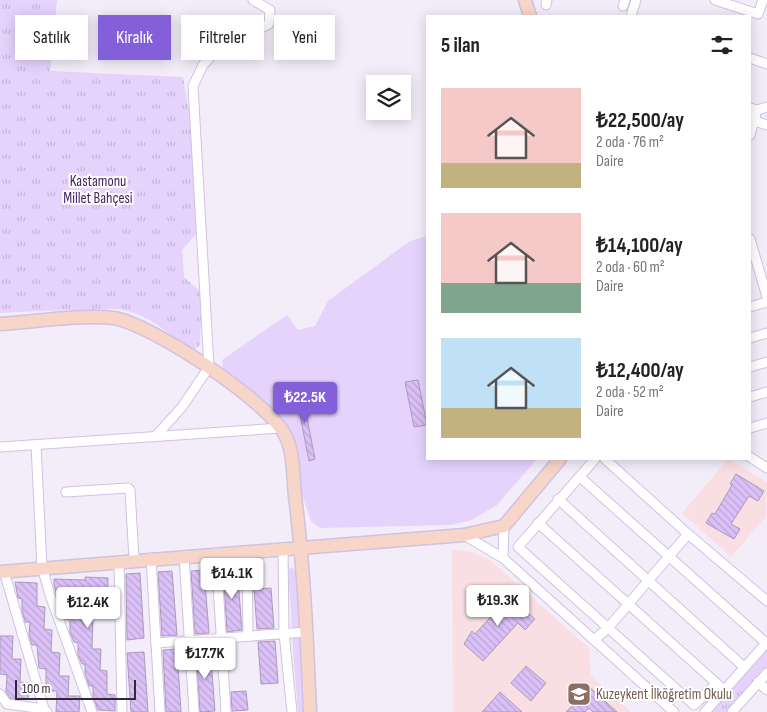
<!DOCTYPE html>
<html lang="tr">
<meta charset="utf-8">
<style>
:root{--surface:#fff;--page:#f6f6f6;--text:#222;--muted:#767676;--accent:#8360da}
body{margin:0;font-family:"Sofia Sans Condensed",sans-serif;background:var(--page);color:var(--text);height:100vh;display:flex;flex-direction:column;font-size:19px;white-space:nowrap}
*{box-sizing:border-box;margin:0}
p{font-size:16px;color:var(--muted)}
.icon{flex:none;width:28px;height:28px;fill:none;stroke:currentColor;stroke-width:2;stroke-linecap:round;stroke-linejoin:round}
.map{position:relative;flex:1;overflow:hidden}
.panel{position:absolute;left:426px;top:15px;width:325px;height:445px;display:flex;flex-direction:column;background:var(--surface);border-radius:0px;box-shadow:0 2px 12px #0003}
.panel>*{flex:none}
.banner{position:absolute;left:15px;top:15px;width:336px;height:45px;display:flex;gap:10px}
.fabs{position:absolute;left:366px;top:75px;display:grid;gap:10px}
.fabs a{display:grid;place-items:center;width:45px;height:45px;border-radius:0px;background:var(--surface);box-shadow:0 2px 12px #0003;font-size:25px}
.scale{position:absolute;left:15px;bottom:12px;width:121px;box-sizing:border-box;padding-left:5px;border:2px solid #2f2a36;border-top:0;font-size:14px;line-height:18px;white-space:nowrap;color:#2f2a36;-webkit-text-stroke:4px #fff;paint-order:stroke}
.price{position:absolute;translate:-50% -42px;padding:0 11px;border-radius:5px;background:#fff;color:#222;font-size:16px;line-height:32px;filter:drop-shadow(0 1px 2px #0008)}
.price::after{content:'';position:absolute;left:50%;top:30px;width:15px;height:11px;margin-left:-8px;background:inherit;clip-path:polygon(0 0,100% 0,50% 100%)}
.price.selected{background:var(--accent);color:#fff}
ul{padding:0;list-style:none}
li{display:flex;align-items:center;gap:15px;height:125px;padding:0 15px}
li span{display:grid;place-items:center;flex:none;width:140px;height:100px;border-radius:0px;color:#555}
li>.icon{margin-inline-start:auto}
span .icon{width:60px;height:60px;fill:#fffc;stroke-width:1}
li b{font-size:21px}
h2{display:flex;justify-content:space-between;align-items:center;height:60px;padding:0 15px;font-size:21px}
.tag{padding:0 18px;border-radius:0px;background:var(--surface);box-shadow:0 2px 12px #0003;font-size:18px;line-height:45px}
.tag.selected{background:var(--accent);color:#fff}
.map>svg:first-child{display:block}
.education{fill:#f9dfe3}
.green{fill:#e6d3fc}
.park{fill:url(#park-tufts)}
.building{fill:url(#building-back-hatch);stroke:#a99bb9}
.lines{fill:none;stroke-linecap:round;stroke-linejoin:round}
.street-casing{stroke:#d0c2e1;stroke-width:11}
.secondary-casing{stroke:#d0c2e1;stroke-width:15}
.street{stroke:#fff;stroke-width:9}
.secondary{stroke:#f8d5c9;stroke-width:12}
.labels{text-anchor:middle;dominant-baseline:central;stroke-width:4;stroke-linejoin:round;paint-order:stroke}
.park-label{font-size:15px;fill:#3f1d5c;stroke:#fff}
.education-label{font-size:15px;fill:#785e54;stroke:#fff;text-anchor:start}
</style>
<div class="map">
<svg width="767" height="712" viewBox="0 0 767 712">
<defs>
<pattern id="park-tufts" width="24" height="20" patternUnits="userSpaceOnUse" patternTransform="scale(1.25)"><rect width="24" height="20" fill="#e6d3fc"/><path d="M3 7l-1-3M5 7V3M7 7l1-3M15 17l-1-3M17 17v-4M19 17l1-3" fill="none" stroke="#c6b5d9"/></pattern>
<pattern id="building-back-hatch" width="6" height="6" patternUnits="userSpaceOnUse" patternTransform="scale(1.25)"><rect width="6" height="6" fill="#dac0f7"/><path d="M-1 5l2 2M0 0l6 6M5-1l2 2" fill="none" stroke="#bba5d4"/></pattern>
</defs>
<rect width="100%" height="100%" fill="#f3edfa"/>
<g class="education">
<path d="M728,459L767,482L766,517L731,557L682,513Z"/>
<path d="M452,550L468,551L490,560L589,648L591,676L631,712H453Z"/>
</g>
<g class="green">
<path d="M427,236L428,459H537L497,505L472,520L451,525L320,528L311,521L276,417L223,369L222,360L287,315L298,330L315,326L328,301L410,241Z"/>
<path d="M290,568H293L296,572L300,628H292L288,572Z"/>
<path d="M292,638H301L306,712H298Z"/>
</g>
<g class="park">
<path d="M0,0H57L50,71L183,77L194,140L200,230L182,250L184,277L202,293L200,345L191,353C173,335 149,315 123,310C114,308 102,310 93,310C62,310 31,311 0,313Z"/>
<path d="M767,646V673L732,712H708Z"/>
</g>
<g class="building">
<path d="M418,380L427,425L414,427L405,382Z"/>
<path d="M301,387L315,459L309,461L295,389Z"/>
<path d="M736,474L764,491L758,501L749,496L731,524L740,529L734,539L706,523L712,513L715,514L732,485L730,484Z"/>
<path d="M237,567L242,630L227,632L223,568Z"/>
<path d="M204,570L209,633L195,634L191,571Z"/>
<path d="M172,571L177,635L162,636L158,572Z"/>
<path d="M140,573L144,638L127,640L126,574Z"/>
<path d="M85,577L108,578L107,601H110V617H93L92,649H101L100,670L107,671V694L115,695V711L98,710L93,696V686H89L85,673V664H82L78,655V643L74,642L70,632V620L65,619L61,606V595H57L54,585V579L85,580Z"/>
<path d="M15,582L37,583V606L45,607L44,629L52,630L51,652L60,653L59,676H69L68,696H80L79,712H56L57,691H46V669L39,668L37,645H32L29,635L30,622H25L22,610V599L18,598Z"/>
<path d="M271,588L274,628L257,629L254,589Z"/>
<path d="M507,594L535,619L525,630L518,623L483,661L464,644L472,631L475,634L499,608L495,604Z"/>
<path d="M0,636H13L12,659H21L20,682L29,683L28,699L10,698L6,692L7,675L0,674Z"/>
<path d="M275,641L278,683L261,684L258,642Z"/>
<path d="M210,647L215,711L200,712L196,648Z"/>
<path d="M177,649L181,712H166L163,650Z"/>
<path d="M144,652L148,712H131L127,653Z"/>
<path d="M526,666L546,683L531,701L511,683Z"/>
<path d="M586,684L617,712H593L589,708L585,712H566L577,701L573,697Z"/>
<path d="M246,691L248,710L232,711L231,692Z"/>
<path d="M500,692L522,712H482Z"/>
</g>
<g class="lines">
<g class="street-casing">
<g id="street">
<path d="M715,0L758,14L763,0"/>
<path d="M546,5L547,0"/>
<path d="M623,6L625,0"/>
<path d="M631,16L636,0"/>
<path d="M750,58L767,64"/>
<path d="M750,108L757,110L767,107"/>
<path d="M754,121L767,125"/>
<path d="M750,135L757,110"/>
<path d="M750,239L767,297"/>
<path d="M750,307L767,302"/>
<path d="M750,338L767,333"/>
<path d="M750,367L767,362"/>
<path d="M750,397L767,392"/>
<path d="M750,428L767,423"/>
<path d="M155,437L182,407L209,367L193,86L203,65L216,51L269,24L270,10L253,0"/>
<path d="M36,445L42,567L50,595L92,712"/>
<path d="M0,447L281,428"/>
<path d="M750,457L767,468"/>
<path d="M595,459L518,547L694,705L716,684"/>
<path d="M605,459L688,534L767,601"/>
<path d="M580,477L766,643"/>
<path d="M66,492L128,488L130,490L134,559"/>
<path d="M558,499L744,667"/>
<path d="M538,523L724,690"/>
<path d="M464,535L503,558L674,712"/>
<path d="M283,548L284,633L292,712"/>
<path d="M247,551L248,636"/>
<path d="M216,553L226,712"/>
<path d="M184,556L194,712"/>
<path d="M151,558L160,712"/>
<path d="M503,558L504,526"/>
<path d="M119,561L122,712"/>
<path d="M4,571L44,709"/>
<path d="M594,640L608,628L688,534"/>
<path d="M156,643L307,632"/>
<path d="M758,682L767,690"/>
<path d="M0,694L7,704L44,709L47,712"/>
<path d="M705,712L767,642"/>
<path d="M732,712L767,673"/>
</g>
</g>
<g class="secondary-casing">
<g id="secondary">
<path d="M525,0L530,16"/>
<path d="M0,324C32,322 83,314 114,318C151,324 270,402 286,437C294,454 293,478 295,496C304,568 307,640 310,712"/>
<path d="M0,572L464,535L504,526L560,459"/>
</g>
</g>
<use href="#street" class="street"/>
<use href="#secondary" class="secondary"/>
</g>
<defs>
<g id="school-square" transform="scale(1.25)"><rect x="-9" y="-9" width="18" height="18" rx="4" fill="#8d6e63" stroke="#fff"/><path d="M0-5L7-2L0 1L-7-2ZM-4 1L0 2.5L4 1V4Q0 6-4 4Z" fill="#fff"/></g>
</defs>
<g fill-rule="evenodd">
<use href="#school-square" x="579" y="694"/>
</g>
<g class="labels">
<g class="park-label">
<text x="98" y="181">Kastamonu<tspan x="98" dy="17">Millet Bahçesi</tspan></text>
</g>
<g class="education-label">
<text x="596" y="694">Kuzeykent İlköğretim Okulu</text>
</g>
</g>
</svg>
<div class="fabs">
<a><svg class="icon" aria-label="layers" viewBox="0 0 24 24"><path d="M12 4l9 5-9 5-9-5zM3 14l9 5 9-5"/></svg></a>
</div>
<div class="scale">100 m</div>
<b class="price selected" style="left:305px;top:424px">₺22.5K</b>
<b class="price" style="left:232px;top:600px">₺14.1K</b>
<b class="price" style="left:498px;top:627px">₺19.3K</b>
<b class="price" style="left:88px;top:629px">₺12.4K</b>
<b class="price" style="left:205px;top:680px">₺17.7K</b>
<div class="banner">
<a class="tag">Satılık</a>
<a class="tag selected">Kiralık</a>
<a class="tag">Filtreler</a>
<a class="tag">Yeni</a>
</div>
<section class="panel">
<h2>5 ilan<svg class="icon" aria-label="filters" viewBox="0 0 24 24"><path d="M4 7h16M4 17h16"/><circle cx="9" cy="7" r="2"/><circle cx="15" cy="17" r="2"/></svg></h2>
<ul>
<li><span style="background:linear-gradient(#f6c9c9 75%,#c2b280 0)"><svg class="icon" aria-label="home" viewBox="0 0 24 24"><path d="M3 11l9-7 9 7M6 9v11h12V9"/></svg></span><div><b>₺22,500/ay</b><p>2 oda · 76 m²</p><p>Daire</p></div></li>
<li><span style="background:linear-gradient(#f6c9c9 70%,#7fa58c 0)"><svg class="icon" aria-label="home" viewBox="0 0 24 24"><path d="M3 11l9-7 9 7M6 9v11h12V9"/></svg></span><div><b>₺14,100/ay</b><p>2 oda · 60 m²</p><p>Daire</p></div></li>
<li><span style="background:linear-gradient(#bfe0f5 70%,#c2b280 0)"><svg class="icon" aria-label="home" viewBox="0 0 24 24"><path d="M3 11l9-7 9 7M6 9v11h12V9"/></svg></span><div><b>₺12,400/ay</b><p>2 oda · 52 m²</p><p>Daire</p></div></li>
</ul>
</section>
</div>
